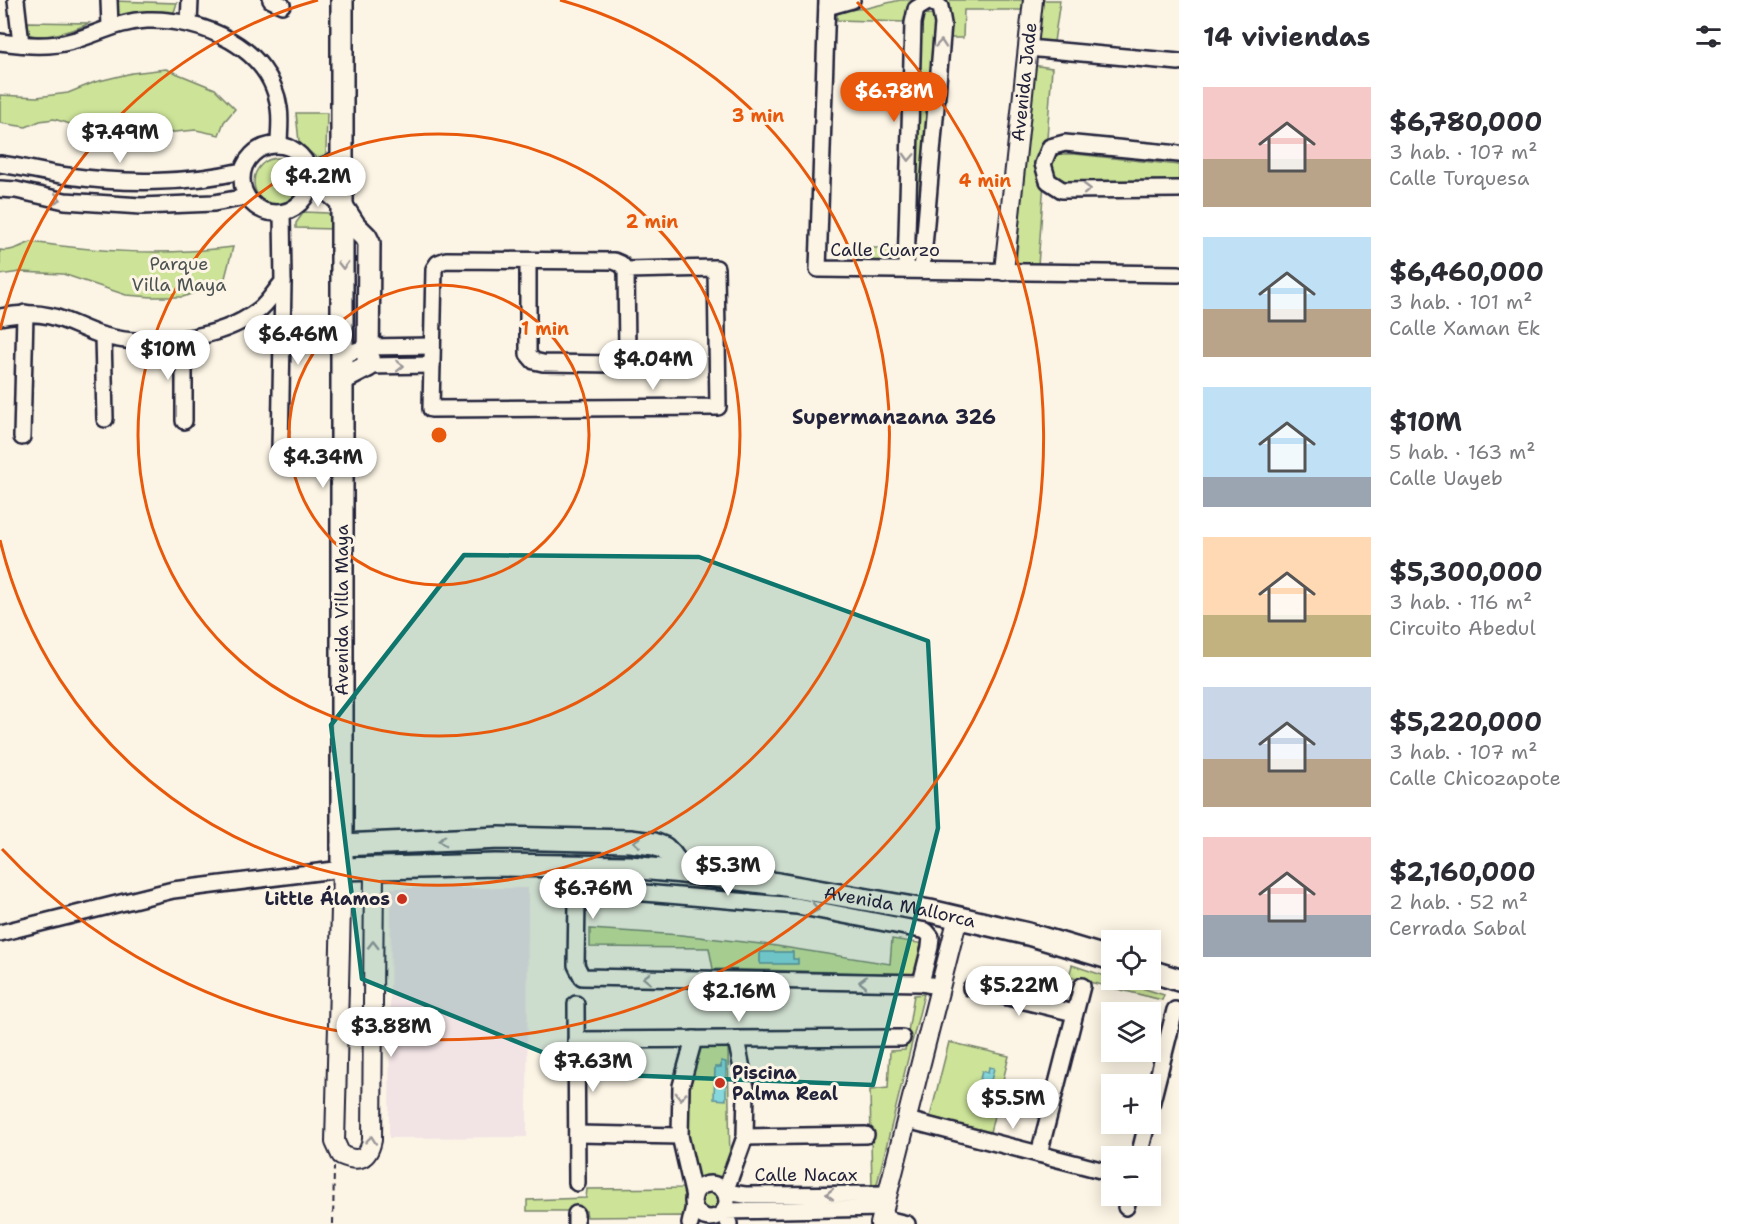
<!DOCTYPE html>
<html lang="es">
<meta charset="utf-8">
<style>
:root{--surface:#fff;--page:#f7f7f7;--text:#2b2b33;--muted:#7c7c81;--accent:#ea580c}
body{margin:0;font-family:"Shantell Sans",sans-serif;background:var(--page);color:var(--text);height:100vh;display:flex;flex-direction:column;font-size:22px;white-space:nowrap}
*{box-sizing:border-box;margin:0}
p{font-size:20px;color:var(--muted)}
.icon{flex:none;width:33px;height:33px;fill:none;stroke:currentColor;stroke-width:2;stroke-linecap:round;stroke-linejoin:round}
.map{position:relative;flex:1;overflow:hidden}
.drawer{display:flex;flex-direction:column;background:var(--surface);width:570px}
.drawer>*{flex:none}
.buttons{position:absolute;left:1101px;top:930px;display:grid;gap:12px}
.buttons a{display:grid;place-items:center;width:60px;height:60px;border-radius:0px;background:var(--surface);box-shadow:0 3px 15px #0003;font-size:30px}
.price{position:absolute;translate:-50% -51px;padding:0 14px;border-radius:21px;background:#fff;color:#222;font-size:20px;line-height:39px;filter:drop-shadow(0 2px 3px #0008)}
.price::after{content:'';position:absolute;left:50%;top:36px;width:18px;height:14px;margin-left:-9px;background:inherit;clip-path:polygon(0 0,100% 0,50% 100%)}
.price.active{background:var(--accent);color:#fff}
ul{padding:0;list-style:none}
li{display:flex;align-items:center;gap:18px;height:150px;padding:0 24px}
li span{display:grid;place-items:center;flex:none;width:168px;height:120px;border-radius:0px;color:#555}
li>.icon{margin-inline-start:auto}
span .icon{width:72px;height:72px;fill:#fffc;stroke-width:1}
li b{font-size:26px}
h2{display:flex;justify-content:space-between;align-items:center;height:72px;padding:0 24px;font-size:26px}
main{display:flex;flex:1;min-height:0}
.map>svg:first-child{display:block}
.built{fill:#f2e3e5}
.green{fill:#cce398;stroke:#77826a;stroke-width:1.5}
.water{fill:#86d8dd;stroke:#5e8f9c;stroke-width:1.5}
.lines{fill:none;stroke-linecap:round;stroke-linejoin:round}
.minor-casing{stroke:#22223b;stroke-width:20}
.tertiary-casing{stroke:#22223b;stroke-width:22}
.secondary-casing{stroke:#22223b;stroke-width:26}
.path{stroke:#22223b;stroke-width:2;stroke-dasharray:6 4.5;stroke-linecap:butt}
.minor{stroke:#fcf5e5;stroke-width:15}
.tertiary{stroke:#fcf5e5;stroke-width:18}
.secondary{stroke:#fcf5e5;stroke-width:21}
.oneway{stroke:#9a9698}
.marked{fill:#0f766e;fill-opacity:0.2;stroke:#0f766e;stroke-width:4.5;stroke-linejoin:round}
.ring{fill:none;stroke:#e8590c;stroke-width:3}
.poi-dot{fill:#c8321e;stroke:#fcf5e5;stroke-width:2}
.labels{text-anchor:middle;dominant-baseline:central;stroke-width:6;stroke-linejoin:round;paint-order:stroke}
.street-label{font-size:18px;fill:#22223b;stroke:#fcf5e5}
.park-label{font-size:18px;fill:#4c5252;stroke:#fcf5e5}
.poi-label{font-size:18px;font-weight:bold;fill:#22223b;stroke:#fcf5e5;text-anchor:end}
.neighbourhood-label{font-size:20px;font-weight:bold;fill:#22223b;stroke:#fcf5e5}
.centre{fill:#e8590c;stroke:#fcf5e5;stroke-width:3}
.ring-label{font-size:18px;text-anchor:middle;font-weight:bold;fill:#e8590c;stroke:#fcf5e5;stroke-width:6;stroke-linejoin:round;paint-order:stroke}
</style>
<main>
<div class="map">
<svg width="1179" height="1224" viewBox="0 0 1179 1224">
<rect width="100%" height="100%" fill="#fcf5e5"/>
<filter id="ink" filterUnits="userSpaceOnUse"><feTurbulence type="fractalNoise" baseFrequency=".0167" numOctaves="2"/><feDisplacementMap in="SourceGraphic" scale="12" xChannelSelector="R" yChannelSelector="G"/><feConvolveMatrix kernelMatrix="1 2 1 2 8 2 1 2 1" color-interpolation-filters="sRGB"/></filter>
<g filter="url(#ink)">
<path class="built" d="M391,888H528L527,1137L389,1138Z"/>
<g class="green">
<path d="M900,0H922L911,7L905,22L837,20V11L867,8Z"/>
<path d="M932,0H1027V10H964L963,38H945Z"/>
<path d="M1038,0H1060L1054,42L1035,40Z"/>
<path d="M113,1L177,3L174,12L171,15H113Z"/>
<path d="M925,14L932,15L935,22L919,205L916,212L914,205L920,23Z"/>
<path d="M28,22L89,23C77,30 41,40 29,34Z"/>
<path d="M1032,65L1052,68L1038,266H1016Z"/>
<path d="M166,69L215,89L235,109L224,122L219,135L196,130L164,133H122L83,128L54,119L40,121L26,127L0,123V95L37,97L68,93L95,82L132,73Z"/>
<path d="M296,113H327L326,153L320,161L299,142Z"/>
<path d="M1058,154H1075L1179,165V183L1069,185C1054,181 1053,177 1051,163Z"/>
<circle cx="278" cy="182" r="24"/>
<path d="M304,212L328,213L333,220V229L296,228V223Z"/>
<path d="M31,242C100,252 163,256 233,247L225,278L204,289L183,297H152L126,295L63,274L20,272L0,275V250C11,252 21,246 31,242Z"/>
<path d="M864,248H896V265L864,264Z"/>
<path d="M590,929L681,935L770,945L890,964L892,939L926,944L917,974L713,969L709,948L590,947Z"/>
<path d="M1072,965L1111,978L1112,980H1117L1164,995L1162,1000L1069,977Z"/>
<path d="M924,994L876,1188H872L870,1090L888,1088L890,1051L905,1050L914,995Z"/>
<path d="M949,1042L1009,1056L990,1132L930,1117Z"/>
<path d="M682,1048H728L731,1224H689L688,1216L587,1217L586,1211H527V1200L586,1198L587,1189L687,1188Z"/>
</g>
<g class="water">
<path d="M760,952H793V959H798V964H760Z"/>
<path d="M721,1061L726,1062V1100L714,1099L715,1067H721Z"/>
<path d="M989,1067L994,1068L985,1106L974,1103L982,1071L988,1073Z"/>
</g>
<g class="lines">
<g class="minor-casing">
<g id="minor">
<path d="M16,0L21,44"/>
<path d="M109,0L110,26"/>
<path d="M271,0L282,5"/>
<path d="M827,0L818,269L1179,274"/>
<path d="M827,7L852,0"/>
<path d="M189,24L190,0"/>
<path d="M0,42C25,45 48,48 72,41C98,34 119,21 147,20C201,18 271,47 279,108C281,120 279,133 279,145"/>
<path d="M1028,48L1179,62"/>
<circle cx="276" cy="179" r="34"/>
<path d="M1179,154L1065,143L1050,147L1043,164L1048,181L1062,190L1179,189"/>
<path d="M0,164C23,167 45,173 68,176C124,184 187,184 242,171"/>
<path d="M309,171L328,164L342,156"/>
<path d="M310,185L328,194L342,206"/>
<path d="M0,189L16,190L65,201L141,206L214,203L246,197"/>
<path d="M528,261V354L534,361L543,363L615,364L622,359L627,351L626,270L621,264L614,261L446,260L438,263L434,269L431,409L718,407L716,268L626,270"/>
<path d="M906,270L913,23L916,9L929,1L940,7L943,24L922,270"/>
<path d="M0,317C17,314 33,312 50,316C68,320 84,330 101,335C148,349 220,340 259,310C268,303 275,291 283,282L282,213"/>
<path d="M103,336L105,419"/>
<path d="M184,340V421"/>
<path d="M343,355L367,347L432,346"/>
<path d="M368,366L432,365"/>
<path d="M22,437L25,313"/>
<path d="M280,449L283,282"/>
<path d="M0,933L173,890L342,869"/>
<path d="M921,983L930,947L931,937L926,931L797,906L609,890L586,893L577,902L576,965L582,977L921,983L941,987"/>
<path d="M971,988L1074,1013"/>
<path d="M576,1004L577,1183"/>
<path d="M694,1039L681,1086L680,1136L694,1197"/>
<path d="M736,1039L746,1088L745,1137L725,1192L745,1195L888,1194"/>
<path d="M576,1040L902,1038"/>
<path d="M1150,1109L1175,1010"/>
<path d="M907,1120L1112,1173"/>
<path d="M577,1134L680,1136"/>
<path d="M745,1137L866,1135"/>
<path d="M1039,1154L1082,986"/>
<path d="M1139,1156L1147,1124"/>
<circle cx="710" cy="1201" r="17"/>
<path d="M1126,1207L1129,1196"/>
<path d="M576,1214V1224"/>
<path d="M882,1218L907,1224"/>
<path d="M690,1224L694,1206"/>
<path d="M729,1224L724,1211L885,1208"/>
</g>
</g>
<g class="tertiary-casing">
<g id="tertiary">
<path id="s1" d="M1004,271L1033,0"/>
<path d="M342,869L335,1142L341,1155C359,1163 368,1159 372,1140L374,869"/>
<path d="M880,1224L958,917"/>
</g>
</g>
<g class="secondary-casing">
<g id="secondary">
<path id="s2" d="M342,0V869L495,865L629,867L683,872L778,884L930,911L1028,934L1112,959"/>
<path d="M342,206L355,226L366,237L369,243L368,366L343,379"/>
<path d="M342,845L500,838L630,841L654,844L664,848L671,855L683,872"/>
<path d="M1150,971L1179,980"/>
</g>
</g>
<path class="path" d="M333,1224L334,1167"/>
<use href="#minor" class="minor"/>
<use href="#tertiary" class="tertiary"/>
<use href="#secondary" class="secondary"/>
</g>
<defs><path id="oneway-chevron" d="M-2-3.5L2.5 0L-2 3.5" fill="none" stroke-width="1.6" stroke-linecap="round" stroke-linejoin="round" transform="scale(1.5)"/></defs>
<g class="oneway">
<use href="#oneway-chevron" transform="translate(941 44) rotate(-85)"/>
<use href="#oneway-chevron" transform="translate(909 157) rotate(92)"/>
<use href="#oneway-chevron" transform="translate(1087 189) rotate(-1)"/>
<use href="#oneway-chevron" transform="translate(57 199) rotate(12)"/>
<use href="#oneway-chevron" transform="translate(343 265) rotate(90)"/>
<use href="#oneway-chevron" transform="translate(400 366) rotate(-1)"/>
<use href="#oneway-chevron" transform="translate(442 841) rotate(178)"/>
<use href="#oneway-chevron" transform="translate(637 842) rotate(-175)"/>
<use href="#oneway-chevron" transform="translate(815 909) rotate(11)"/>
<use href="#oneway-chevron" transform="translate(373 945) rotate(-90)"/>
<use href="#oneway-chevron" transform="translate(647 978) rotate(-179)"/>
<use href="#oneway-chevron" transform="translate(863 982) rotate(-179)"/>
<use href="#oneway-chevron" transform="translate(681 1096) rotate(92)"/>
<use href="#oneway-chevron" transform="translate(371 1140) rotate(-84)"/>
<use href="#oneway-chevron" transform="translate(830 1194) rotate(180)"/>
</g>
</g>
<path class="marked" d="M464,555L699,557L928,641L938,828L873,1085L596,1074L362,979L331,725Z"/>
<g class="ring">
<circle cx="439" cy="435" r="150"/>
<circle cx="439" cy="435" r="301"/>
<path d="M0 330A451 451 0 0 1 318 0M560 0A451 451 0 1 1 0 540"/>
<path d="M857 2A602 602 0 1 1 2 849"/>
</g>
<g class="poi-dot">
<circle cx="402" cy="899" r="6"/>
<circle cx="720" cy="1083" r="6"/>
</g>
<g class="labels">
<g class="street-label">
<text stroke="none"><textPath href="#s1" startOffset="190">Avenida Jade</textPath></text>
<text x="885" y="250">Calle Cuarzo</text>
<text transform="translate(342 610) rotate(-90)">Avenida Villa Maya</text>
<text stroke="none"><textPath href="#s2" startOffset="1430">Avenida Mallorca</textPath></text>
<text x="806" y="1175">Calle Nacax</text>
</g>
<g class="park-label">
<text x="179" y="264">Parque<tspan x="179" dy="21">Villa Maya</tspan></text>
</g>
<g class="poi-label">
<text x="390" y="899">Little Álamos</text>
<text x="732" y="1073" text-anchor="start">Piscina<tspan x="732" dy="21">Palma Real</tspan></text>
</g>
<g class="neighbourhood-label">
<text x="894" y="417">Supermanzana 326</text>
</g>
</g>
<circle cx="439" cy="435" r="9" class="centre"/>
<g class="ring-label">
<text x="758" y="122">3 min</text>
<text x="985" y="187">4 min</text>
<text x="652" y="228">2 min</text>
<text x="545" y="335">1 min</text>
</g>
</svg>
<div class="buttons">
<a><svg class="icon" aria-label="locate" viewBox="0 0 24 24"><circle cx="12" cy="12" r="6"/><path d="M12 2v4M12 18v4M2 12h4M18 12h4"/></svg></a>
<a><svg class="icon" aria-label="layers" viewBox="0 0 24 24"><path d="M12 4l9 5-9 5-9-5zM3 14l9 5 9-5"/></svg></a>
<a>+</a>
<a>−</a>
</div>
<b class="price active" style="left:894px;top:123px">$6.78M</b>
<b class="price" style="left:120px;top:164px">$7.49M</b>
<b class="price" style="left:318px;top:208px">$4.2M</b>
<b class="price" style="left:298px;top:366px">$6.46M</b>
<b class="price" style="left:168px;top:381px">$10M</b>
<b class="price" style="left:653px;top:391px">$4.04M</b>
<b class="price" style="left:323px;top:489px">$4.34M</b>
<b class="price" style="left:728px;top:897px">$5.3M</b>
<b class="price" style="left:593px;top:920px">$6.76M</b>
<b class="price" style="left:1019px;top:1017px">$5.22M</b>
<b class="price" style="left:739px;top:1023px">$2.16M</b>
<b class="price" style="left:391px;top:1058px">$3.88M</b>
<b class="price" style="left:593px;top:1093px">$7.63M</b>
<b class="price" style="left:1013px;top:1130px">$5.5M</b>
</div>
<section class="drawer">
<h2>14 viviendas<svg class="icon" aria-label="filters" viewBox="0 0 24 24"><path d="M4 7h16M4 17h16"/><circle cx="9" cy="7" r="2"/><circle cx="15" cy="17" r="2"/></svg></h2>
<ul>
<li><span style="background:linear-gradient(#f6c9c9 60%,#b9a48a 0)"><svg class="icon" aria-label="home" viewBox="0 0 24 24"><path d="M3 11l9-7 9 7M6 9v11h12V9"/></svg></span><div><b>$6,780,000</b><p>3 hab. · 107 m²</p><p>Calle Turquesa</p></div></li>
<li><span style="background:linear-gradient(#bfe0f5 60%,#b9a48a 0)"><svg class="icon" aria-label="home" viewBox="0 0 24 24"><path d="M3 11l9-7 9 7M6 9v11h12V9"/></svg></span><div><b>$6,460,000</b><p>3 hab. · 101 m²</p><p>Calle Xaman Ek</p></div></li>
<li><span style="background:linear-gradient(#bfe0f5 75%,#9aa5b1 0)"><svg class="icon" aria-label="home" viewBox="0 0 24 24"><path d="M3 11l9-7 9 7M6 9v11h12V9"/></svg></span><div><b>$10M</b><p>5 hab. · 163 m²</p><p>Calle Uayeb</p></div></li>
<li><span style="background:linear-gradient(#ffd9b3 65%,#c2b280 0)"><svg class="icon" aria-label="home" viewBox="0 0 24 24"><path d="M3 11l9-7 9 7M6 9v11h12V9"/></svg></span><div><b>$5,300,000</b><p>3 hab. · 116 m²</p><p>Circuito Abedul</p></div></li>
<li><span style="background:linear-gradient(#c9d6e8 60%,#b9a48a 0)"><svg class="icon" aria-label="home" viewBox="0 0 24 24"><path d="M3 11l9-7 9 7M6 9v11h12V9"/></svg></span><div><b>$5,220,000</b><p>3 hab. · 107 m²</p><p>Calle Chicozapote</p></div></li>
<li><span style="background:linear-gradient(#f6c9c9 65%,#9aa5b1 0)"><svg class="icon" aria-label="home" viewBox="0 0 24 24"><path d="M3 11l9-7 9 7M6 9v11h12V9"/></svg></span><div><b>$2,160,000</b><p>2 hab. · 52 m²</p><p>Cerrada Sabal</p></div></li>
</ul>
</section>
</main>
